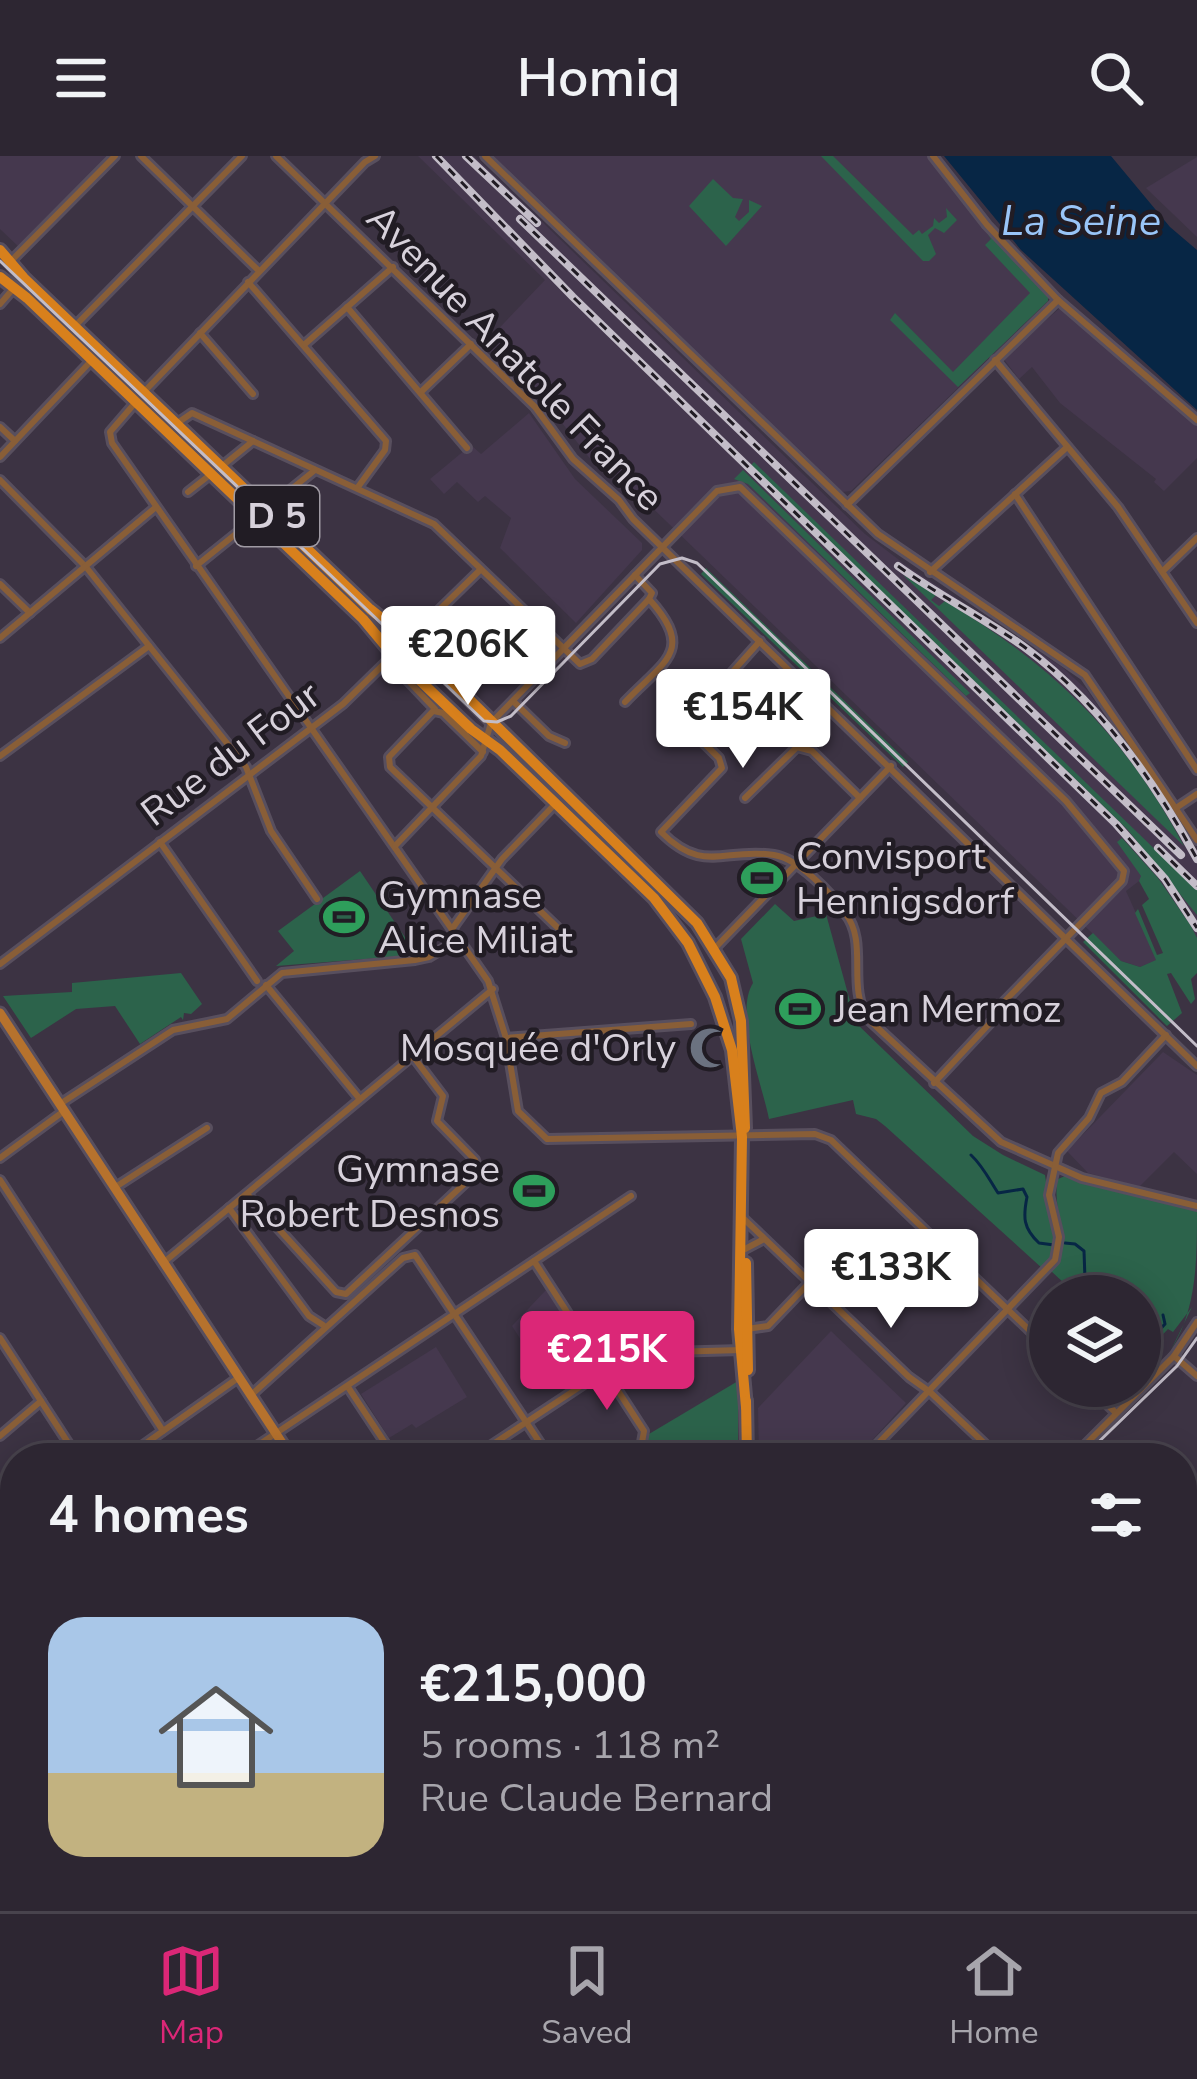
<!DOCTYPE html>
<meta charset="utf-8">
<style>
:root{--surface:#2d2632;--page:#352e3a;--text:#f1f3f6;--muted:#a7a5ac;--line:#48434d;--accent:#db2777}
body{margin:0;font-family:"Nunito Sans",sans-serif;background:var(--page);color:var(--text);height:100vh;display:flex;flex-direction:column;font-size:45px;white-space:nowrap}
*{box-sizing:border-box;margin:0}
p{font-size:39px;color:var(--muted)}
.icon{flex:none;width:66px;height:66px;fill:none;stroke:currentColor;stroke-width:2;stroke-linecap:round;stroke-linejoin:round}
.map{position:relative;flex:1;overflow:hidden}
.sheet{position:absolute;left:0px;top:1287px;width:1197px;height:468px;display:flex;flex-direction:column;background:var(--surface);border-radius:48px 48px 0 0;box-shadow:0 6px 30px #0003,0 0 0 3px var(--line)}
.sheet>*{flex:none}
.controls{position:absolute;left:1029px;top:1119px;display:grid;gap:24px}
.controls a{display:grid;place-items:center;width:132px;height:132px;border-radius:50%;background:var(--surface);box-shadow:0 6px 30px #0003,0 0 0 3px var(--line);font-size:60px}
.price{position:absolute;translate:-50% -102px;padding:0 27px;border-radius:12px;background:#fff;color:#222;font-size:39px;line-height:78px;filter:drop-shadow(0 3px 6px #0008)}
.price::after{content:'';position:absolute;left:50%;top:72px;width:36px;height:27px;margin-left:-18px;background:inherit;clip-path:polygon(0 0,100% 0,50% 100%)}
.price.selected{background:var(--accent);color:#fff}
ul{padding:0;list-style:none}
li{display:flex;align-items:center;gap:36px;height:300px;padding:0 48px}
li span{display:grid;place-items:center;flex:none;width:336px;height:240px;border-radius:36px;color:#555}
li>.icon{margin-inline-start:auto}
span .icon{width:144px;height:144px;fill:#fffc;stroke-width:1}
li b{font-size:51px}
h2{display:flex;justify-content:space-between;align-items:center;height:144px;padding:0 48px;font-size:51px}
header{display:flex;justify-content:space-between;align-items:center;height:156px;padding:0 48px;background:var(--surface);font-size:54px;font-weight:600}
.dock{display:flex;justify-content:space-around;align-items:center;height:168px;border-top:3px solid var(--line);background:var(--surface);font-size:33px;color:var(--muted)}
.dock a{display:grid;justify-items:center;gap:6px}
.dock .selected{color:var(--accent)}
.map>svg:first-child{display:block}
.built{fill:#45384e}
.green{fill:#2c634b}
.water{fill:#072645}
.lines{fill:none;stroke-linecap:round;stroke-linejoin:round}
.stream{stroke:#072645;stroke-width:3}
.street-casing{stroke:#584f5e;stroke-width:12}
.secondary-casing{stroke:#584f5e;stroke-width:15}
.primary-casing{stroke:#584f5e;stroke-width:16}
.street{stroke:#895e37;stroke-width:6}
.secondary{stroke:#b6722d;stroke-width:9}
.primary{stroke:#d8801c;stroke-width:10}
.tram{stroke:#c3bdc8;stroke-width:3}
.rail-casing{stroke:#c3bdc8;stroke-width:8}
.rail{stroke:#211c24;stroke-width:3;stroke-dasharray:9;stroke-linecap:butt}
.labels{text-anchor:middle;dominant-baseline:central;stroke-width:9;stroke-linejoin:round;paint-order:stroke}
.shield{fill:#211c24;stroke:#a09ba4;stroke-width:3}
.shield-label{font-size:36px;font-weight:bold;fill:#d7d1db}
.street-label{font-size:39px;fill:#d7d1db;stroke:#211c24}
.poi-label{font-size:39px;fill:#d7d1db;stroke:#211c24;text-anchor:start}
.water-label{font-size:42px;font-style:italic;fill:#99c5f8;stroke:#211c24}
</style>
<header><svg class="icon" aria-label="menu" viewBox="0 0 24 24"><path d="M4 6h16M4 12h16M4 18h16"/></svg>Homiq<svg class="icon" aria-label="search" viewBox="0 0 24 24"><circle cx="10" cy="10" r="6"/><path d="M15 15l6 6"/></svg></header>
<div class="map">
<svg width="1197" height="1755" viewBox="0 0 1197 1755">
<rect width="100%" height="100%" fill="#3c3343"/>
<g class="built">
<path d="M0,0H108L19,91L0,73Z"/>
<path d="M418,0H474L865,378L907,410L1062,511L1087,534L1197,695V787L1151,716L1126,735L1157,804L1140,811L1121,805L606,307L599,312L595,309L555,258L484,188L545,124Z"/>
<path d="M490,0H927L1048,145L851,335L842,336Z"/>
<path d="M1197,1V81L1146,32Z"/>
<path d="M1061,151L1197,269V302L1164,335L1154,326L1156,323L1060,247L1032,211L1019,223L1003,202Z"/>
<path d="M529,257L575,323L642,387V394L576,467L500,392L511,362L485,340L478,346L457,326L444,338L430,323L471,289L481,298Z"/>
<path d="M1163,896L1197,919V1018L1174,996L1139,1031L1088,1017L1067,995Z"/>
<path d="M546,1134L577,1180L543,1218L512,1170Z"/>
<path d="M831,1175L906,1247L856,1302H759L758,1252Z"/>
<path d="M436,1191L467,1241L416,1272L412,1268L389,1282L361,1238Z"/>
<path d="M1197,1396V1518L1182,1503V1400Z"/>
</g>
<g class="green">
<path d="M821,0H833L913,79L919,74L922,78L933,70L934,62L939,67L947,61L946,52L957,64L944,77L935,72L928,79L936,98L929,105H923Z"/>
<path d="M713,23L733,42L743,43L735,61L739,65L749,56V44L762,50L726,90L689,50Z"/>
<path d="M984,72L1048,141V145L958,231L890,164L895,157L953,216L1030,137L985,89L991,83Z"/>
<path d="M754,306L1197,734V759L1127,673L751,309Z"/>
<path d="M743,314L970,537L966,540L748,328L734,323Z"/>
<path d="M706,412L908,606L903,611L701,418Z"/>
<path d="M903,419L936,439L931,444L939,450L945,445C1053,510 1124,578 1184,690Z"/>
<path d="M1122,682L1158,722L1191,770L1197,782V817L1191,823L1195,843L1191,848L1171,817L1167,818L1182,857L1167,870L1083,786L1093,777L1121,805L1140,811L1156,804L1135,757L1138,753L1157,799L1163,797L1142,749L1149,743L1139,725L1141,720L1117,686Z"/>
<path d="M360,715L417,799L276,810L294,795L278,775Z"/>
<path d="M775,748L794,765L826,758L856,867L973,980L1003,999L1045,1019L1056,1091L1043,1113L885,970L876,963L856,958L853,944L769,963C762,928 734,857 753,827L741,783Z"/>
<path d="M181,817L202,848L191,858L184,857L183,864L181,861L140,888L115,850L76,853L31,882L3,840L72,836V827Z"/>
<path d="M1065,1020L1197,1054C1197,1105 1197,1152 1171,1194L1192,1151L1173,1176L1168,1173L1149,1193L1155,1200L1146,1204L1140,1199V1140H1078L1051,1115C1077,1085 1050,1057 1058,1023Z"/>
<path d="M738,1225V1302H646L643,1298L649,1278Z"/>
<path d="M1182,1503L1197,1518V1631L1182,1622Z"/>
<path d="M1182,1636L1197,1645V1755H778L786,1740H1182Z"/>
</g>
<path class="water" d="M944,0H1111L1170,71L1197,94V254L1021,94Z"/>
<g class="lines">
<g class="stream">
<path d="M971,999C983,1010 990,1025 998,1037L1023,1033L1027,1041C1023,1061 1023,1072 1039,1087L1054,1089"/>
<path d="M1065,1087L1075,1088L1084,1095L1085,1123L1104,1122L1111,1140"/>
<path d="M1140,1179L1153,1181L1165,1168L1163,1159"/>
</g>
<g class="street-casing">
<g id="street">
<path d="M141,0L259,115"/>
<path d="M276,0L535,251L573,303L619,344L633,363L1197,910"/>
<path d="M485,0L878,378L1085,519L1197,684"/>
<path d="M933,0L987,69L1058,144L1197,264"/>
<path d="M12,104L115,0"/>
<path d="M248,126L386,285L385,294L358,331"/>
<path d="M0,148L13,133"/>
<path d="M347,151L467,292"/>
<path d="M76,169L242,0"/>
<path d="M200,177L253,238"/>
<path d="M305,188L393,111"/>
<path d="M995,204L1118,351L1197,467"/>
<path d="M422,235L471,188"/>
<path d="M143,237L365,6L375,0"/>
<path d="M135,247L110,276L112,287L488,825L506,882L518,955L547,983L815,978L831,984L1050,1194"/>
<path d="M176,268L192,257L434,368L580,508L592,503L649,443"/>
<path d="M0,271L15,285"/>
<path d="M0,301L92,204"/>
<path d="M221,311L253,285"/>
<path d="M0,324L86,411L246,611L271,675L317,743"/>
<path d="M188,336L211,318"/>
<path d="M1015,338L1197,614"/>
<path d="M847,349L1058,144"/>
<path d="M196,410L315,314"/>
<path d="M1163,415L1197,382"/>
<path d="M930,416L1066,292"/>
<path d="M0,428L30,457"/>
<path d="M0,482L156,351"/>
<path d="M393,503L395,511L435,553L389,601L390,611L557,771"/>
<path d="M513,545L549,580L565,587"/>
<path d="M625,546C664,505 696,495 649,443L652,437L635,419"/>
<path d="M703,549L760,485"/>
<path d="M669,553L719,602L722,612L661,676C704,719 724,691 774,699C799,703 831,737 845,757C869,787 846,830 868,863L1001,986L1082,1022L1197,1050"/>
<path d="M434,555L443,557L483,596"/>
<path d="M0,600L149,490"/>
<path d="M745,642L797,591L812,595L860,642"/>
<path d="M1176,652L1197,638"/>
<path d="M160,686L257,825"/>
<path d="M395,690L481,600L491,567L717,335L740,331L1066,645L1124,715L1122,725L1000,850L992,865L934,927"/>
<path d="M452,773L502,703L556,647"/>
<path d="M715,792L891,610"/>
<path d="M0,808L343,548L480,414"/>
<path d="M266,829L359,942"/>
<path d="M506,882L691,868"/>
<path d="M60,948L173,874L227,863L282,817L415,804L429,801L459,783"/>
<path d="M0,1002L64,955"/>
<path d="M0,1024L163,1275"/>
<path d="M114,1032L207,972"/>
<path d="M247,1038L336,1136L346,1138L478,1015L475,1004L437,965L443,940L412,899"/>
<path d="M229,1052L309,1160L323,1169"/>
<path d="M744,1063L909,1221L930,1236L1000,1302"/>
<path d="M745,1093L764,1083"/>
<path d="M534,1105L644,1275L641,1292L631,1302"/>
<path d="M163,1107L493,833"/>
<path d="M673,1165V1195"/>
<path d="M747,1173L768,1170L809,1127"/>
<path d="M0,1182L78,1302"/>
<path d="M1174,1200L1197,1220"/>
<path d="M1088,1230L1115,1256"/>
<path d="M348,1231L395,1302"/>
<path d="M250,1240L403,1102L415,1099L550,1302"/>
<path d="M0,1280L41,1245"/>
<path d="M125,1302L238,1222"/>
<path d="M239,1302L631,1040"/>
<path d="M472,1302L631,1197L742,1194"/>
<path d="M864,1302L1055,1104L1059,1081L1049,1039L1058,997L1089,962L1101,937L1122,926L1166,879"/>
<path d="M1072,1302L1174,1200L1197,1166"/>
<path d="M0,1389L15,1376"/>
<path d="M0,1502L15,1489"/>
<path d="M0,1544L15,1548"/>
<path d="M95,1740L96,1755"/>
<path d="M349,1740L365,1755"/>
<path d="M469,1740L482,1755"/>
<path d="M694,1755L698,1740"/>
</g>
</g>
<g class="secondary-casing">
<g id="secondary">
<path d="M0,857L292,1302"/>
<path d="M577,1740L587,1755"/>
<path d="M297,1755L309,1740"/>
<path d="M617,1755L634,1740"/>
</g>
</g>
<g class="primary-casing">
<g id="primary">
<path d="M0,94L24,122L370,453L409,484L697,767L731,822L741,865L745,972"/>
<path d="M0,121L27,142L363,463L393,499L471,573L500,594L654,742L688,787L715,841L732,894L742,981L739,1173L746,1251"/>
<path d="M746,1107L748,1214"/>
<path d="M746,1245L747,1302"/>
<path d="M736,1755L737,1740"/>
</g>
</g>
<use href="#street" class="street"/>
<use href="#secondary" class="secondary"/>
<use href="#primary" class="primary"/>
<g class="tram">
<path d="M0,105L484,565L497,566L511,560L660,408L682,402L697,407L1197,890"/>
<path d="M1082,1302L1177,1210L1197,1182"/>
<path d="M589,1740L602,1744L619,1740"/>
</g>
<g class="rail-casing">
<g id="rail">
<path d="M436,0L573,141L1116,668L1165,723L1197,772"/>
<path d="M466,0L537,67"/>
<path d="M520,63L1181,699"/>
<path d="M898,410C938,439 982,461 1023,490C1098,545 1153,622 1197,703"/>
<path d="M1158,692L1197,730"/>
<path d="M1182,1631L1197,1641"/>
<path d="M773,1755L781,1740"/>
</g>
</g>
<use href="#rail" class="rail"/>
</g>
<defs>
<g id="stadium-bare" transform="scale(3.24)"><path d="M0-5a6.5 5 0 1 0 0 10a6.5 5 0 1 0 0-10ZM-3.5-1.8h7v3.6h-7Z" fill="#2e9e5b" stroke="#211c24" stroke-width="2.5" paint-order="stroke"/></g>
<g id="mosque-bare" transform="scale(3.24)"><path d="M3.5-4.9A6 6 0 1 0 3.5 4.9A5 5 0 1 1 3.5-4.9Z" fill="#6b7280" stroke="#211c24" stroke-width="2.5" paint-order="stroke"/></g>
</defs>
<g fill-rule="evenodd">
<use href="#stadium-bare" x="762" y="722"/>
<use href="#stadium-bare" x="344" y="761"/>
<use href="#stadium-bare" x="800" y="853"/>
<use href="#mosque-bare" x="710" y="892"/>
<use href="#stadium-bare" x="534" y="1035"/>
</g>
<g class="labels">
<rect class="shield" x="235" y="330" width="84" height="60" rx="9"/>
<g class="shield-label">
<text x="277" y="360">D 5</text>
</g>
<g class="street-label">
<text transform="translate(515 202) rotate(46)">Avenue Anatole France</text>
<text transform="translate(231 598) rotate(-37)">Rue du Four</text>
</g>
<g class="poi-label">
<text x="796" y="700">Convisport<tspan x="796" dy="45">Hennigsdorf</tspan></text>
<text x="378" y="739">Gymnase<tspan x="378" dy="45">Alice Miliat</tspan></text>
<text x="834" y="853">Jean Mermoz</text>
<text x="676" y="892" text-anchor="end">Mosquée d'Orly</text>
<text x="500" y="1013" text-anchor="end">Gymnase<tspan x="500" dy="45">Robert Desnos</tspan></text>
</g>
<g class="water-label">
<text x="1081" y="65">La Seine</text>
</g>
</g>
</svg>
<div class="controls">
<a><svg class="icon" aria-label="layers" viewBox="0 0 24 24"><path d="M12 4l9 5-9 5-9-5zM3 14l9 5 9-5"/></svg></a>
</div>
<b class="price" style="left:468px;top:552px">€206K</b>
<b class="price" style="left:743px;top:615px">€154K</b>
<b class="price" style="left:891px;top:1175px">€133K</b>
<b class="price selected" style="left:607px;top:1257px">€215K</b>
<section class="sheet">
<h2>4 homes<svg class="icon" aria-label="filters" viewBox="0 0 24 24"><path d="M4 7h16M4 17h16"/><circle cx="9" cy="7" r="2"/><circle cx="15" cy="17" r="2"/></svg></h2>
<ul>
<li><span style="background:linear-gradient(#a9c7e8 65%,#c2b280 0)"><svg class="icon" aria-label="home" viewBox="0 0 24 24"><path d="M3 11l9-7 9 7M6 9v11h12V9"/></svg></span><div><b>€215,000</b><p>5 rooms · 118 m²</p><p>Rue Claude Bernard</p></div></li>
</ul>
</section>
</div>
<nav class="dock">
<a class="selected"><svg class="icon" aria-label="map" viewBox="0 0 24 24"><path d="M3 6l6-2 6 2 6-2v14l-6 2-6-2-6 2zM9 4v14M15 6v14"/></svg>Map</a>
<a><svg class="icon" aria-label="saved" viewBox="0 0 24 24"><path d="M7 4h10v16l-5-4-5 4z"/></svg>Saved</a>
<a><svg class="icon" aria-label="home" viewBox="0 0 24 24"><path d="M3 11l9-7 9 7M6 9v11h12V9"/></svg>Home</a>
</nav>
